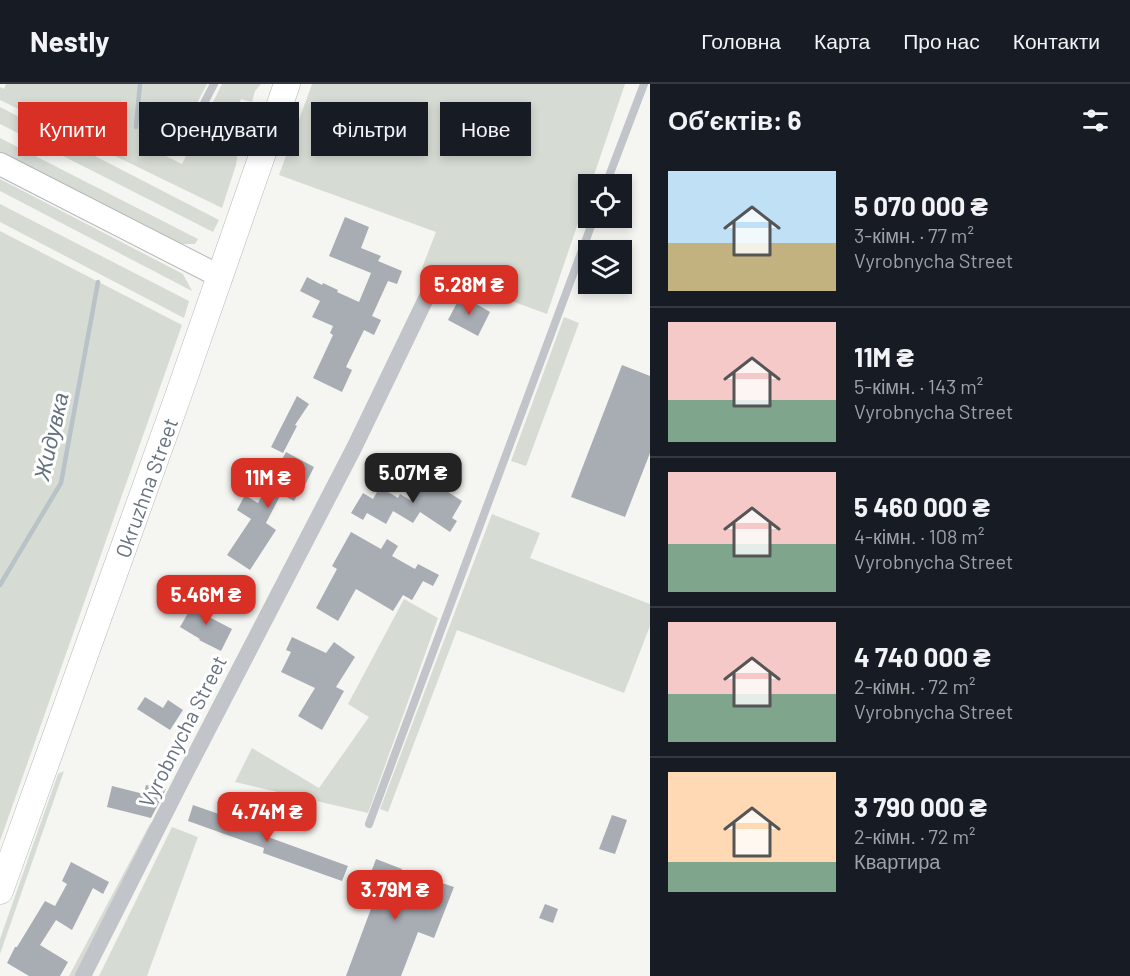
<!DOCTYPE html>
<html lang="uk">
<meta charset="utf-8">
<style>
:root{--surface:#171b24;--page:#242831;--text:#f1f3f6;--muted:#9ea1a6;--line:#363941;--accent:#d93025}
body{margin:0;font-family:Barlow,sans-serif;background:var(--page);color:var(--text);height:100vh;display:flex;flex-direction:column;font-size:22px;white-space:nowrap}
*{box-sizing:border-box;margin:0}
p{font-size:20px;color:var(--muted)}
.icon{flex:none;width:33px;height:33px;fill:none;stroke:currentColor;stroke-width:2;stroke-linecap:round;stroke-linejoin:round}
.map{position:relative;flex:1;overflow:hidden}
.side{display:flex;flex-direction:column;background:var(--surface);width:480px}
.side>*{flex:none}
.hud{position:absolute;left:18px;top:18px;width:542px;height:54px;display:flex;gap:12px}
.tools{position:absolute;left:578px;top:90px;display:grid;gap:12px}
.tools a{display:grid;place-items:center;width:54px;height:54px;border-radius:0px;background:var(--surface);box-shadow:0 3px 9px #0003;font-size:30px}
.price{position:absolute;translate:-50% -51px;padding:0 14px;border-radius:12px;background:var(--accent);color:#fff;font-size:20px;line-height:39px;filter:drop-shadow(0 2px 3px #0008)}
.price::after{content:'';position:absolute;left:50%;top:36px;width:18px;height:14px;margin-left:-9px;background:inherit;clip-path:polygon(0 0,100% 0,50% 100%)}
.price.on{background:#222;color:#fff}
ul{padding:0;list-style:none}
li{display:flex;align-items:center;gap:18px;height:150px;padding:0 18px}
li+li{border-top:2px solid var(--line)}
li span{display:grid;place-items:center;flex:none;width:168px;height:120px;border-radius:0px;color:#555}
li>.icon{margin-inline-start:auto}
span .icon{width:72px;height:72px;fill:#fffc;stroke-width:1}
li b{font-size:26px}
h2{display:flex;justify-content:space-between;align-items:center;height:72px;padding:0 18px;font-size:26px}
.tag{padding:0 21px;border-radius:0px;background:var(--surface);box-shadow:0 3px 9px #0003;font-size:21px;line-height:54px}
.tag.on{background:var(--accent);color:#fff}
header{display:flex;align-items:center;gap:36px;box-sizing:border-box;height:84px;padding:0 30px;background:var(--surface);border-bottom:2px solid var(--line)}
header strong{font-size:28px}
nav{display:flex;gap:33px;margin-inline-start:auto;font-size:21px}
main{display:flex;flex:1;min-height:0}
.map>svg:first-child{display:block}
.green{fill:#d6dcd4}
.lines{fill:none;stroke-linecap:round;stroke-linejoin:round}
.stream{stroke:#b9c2c7;stroke-width:4.5}
.building{fill:#a8adb4}
.secondary-casing{stroke:#b4b7bc;stroke-width:24}
.primary-casing{stroke:#b3b6ba;stroke-width:27}
.lane{stroke:#c1c4c8;stroke-width:8}
.street{stroke:#c1c4c8;stroke-width:16}
.secondary{stroke:#fff;stroke-width:22}
.primary{stroke:#fff;stroke-width:26}
.labels{text-anchor:middle;dominant-baseline:central;stroke-width:6;stroke-linejoin:round;paint-order:stroke}
.street-label{font-size:21px;fill:#677281;stroke:#fff}
.water-label{font-size:22px;font-style:italic;fill:#63737e;stroke:#fff}
</style>
<header>
<strong>Nestly</strong>
<nav><a>Головна</a><a>Карта</a><a>Про нас</a><a>Контакти</a></nav>
</header>
<main>
<div class="map">
<svg width="650" height="892" viewBox="0 0 650 892">
<rect width="100%" height="100%" fill="#f5f6f2"/>
<g class="green">
<path d="M6,0H207L191,31L155,57L152,65L182,80L222,0H261L255,7L252,18L241,15L229,48L240,52L236,81L222,124L0,16V3L4,5Z"/>
<path d="M312,0H625L591,100H588V110L547,230L422,184L436,148L279,91Z"/>
<path d="M0,23L219,136L213,148L0,40Z"/>
<path d="M0,54L198,155L195,160H183L171,157L0,70Z"/>
<path d="M0,95L183,190L192,207L0,107Z"/>
<path d="M0,120L189,217L184,234L0,138Z"/>
<path d="M0,147L182,241L0,757Z"/>
<path d="M564,233L579,239L526,382L511,377Z"/>
<path d="M492,430L540,449L530,474L650,520V542L624,609L457,546L388,728L380,725Z"/>
<path d="M404,515L438,534L368,729L235,698L252,664L319,704L369,633L348,620Z"/>
<path d="M64,687L0,870V855L58,690Z"/>
<path d="M151,738L148,759L79,892H69Z"/>
<path d="M172,743L198,753L147,892H99Z"/>
</g>
<g class="lines">
<g class="stream">
<path d="M136,43L140,0"/>
<path d="M0,501L61,399L98,198"/>
</g>
</g>
<g class="building">
<path d="M345,133L369,143L361,164L381,172L378,177L402,187L397,200L388,197L372,232L381,236L374,251L364,246L346,283L352,286L342,308L313,294L333,251L330,249L333,242L312,233L320,217L300,207L307,193L322,201L323,199L338,206L337,208L359,218L371,189L329,172Z"/>
<path d="M461,211L490,228L478,252L448,236Z"/>
<path d="M622,281L650,292V369L625,433L571,413Z"/>
<path d="M297,312L309,320L295,341L297,342L283,369L271,363Z"/>
<path d="M286,368L314,383L301,409L299,408L294,417L281,410L266,439L276,446L250,486L227,471L251,435L237,426L245,411L258,419Z"/>
<path d="M436,389L447,396L442,404L462,417L452,434L457,437L450,448L420,428L413,439L393,427L386,440L367,429L363,436L351,429L363,409L373,415L380,403L398,414L400,410L410,416L423,394L430,399Z"/>
<path d="M351,448L381,465L387,455L398,462L392,472L415,485L418,480L439,491L433,502L423,497L412,516L403,511L393,527L356,505L338,537L316,524L337,485L332,482Z"/>
<path d="M206,513L216,519L209,533L232,545L221,567L199,556L200,555L180,543L192,522L199,526Z"/>
<path d="M292,553L326,569L334,558L355,573L336,603L344,607L322,646L298,632L315,604L281,588L291,568L286,566Z"/>
<path d="M145,613L163,624L168,616L183,626L170,646L137,625Z"/>
<path d="M146,701L166,705L151,734L107,723L112,702L144,710Z"/>
<path d="M193,721L270,748L268,753L348,782L342,797L263,769L264,764L188,737Z"/>
<path d="M612,731L627,736L615,770L599,765Z"/>
<path d="M376,775L402,785L399,793L436,808L439,798L454,803L434,854L418,848L401,892H346L372,822L360,818Z"/>
<path d="M71,778L109,798L103,810L93,804L72,846L56,836L40,861L68,878L60,892H29L7,879L15,863H17L45,817L55,822L67,800L62,797Z"/>
<path d="M545,820L558,825L553,839L539,834Z"/>
</g>
<g class="lines">
<g class="secondary-casing">
<path id="secondary" d="M0,80L221,193"/>
</g>
<g class="primary-casing">
<g id="primary">
<path id="s1" d="M0,807L176,318L287,0"/>
</g>
</g>
<g class="lane">
<path d="M165,63L188,50L214,0"/>
<path d="M606,100L644,0"/>
<path d="M369,740L594,134"/>
</g>
<path class="street" d="M83,892L183,694L354,364L434,198"/>
<use href="#secondary" class="secondary"/>
<use href="#primary" class="primary"/>
</g>
<g class="labels">
<g class="street-label">
<text stroke="none"><textPath href="#s1" startOffset="429">Okruzhna Street</textPath></text>
<text transform="translate(182 647) rotate(-63)">Vyrobnycha Street</text>
</g>
<g class="water-label">
<text transform="translate(50 352) rotate(-77)">Жидувка</text>
</g>
</g>
</svg>
<div class="tools">
<a><svg class="icon" aria-label="locate" viewBox="0 0 24 24"><circle cx="12" cy="12" r="6"/><path d="M12 2v4M12 18v4M2 12h4M18 12h4"/></svg></a>
<a><svg class="icon" aria-label="layers" viewBox="0 0 24 24"><path d="M12 4l9 5-9 5-9-5zM3 14l9 5 9-5"/></svg></a>
</div>
<b class="price" style="left:469px;top:232px">5.28M ₴</b>
<b class="price on" style="left:413px;top:420px">5.07M ₴</b>
<b class="price" style="left:268px;top:425px">11M ₴</b>
<b class="price" style="left:206px;top:542px">5.46M ₴</b>
<b class="price" style="left:267px;top:759px">4.74M ₴</b>
<b class="price" style="left:395px;top:837px">3.79M ₴</b>
<div class="hud">
<a class="tag on">Купити</a>
<a class="tag">Орендувати</a>
<a class="tag">Фільтри</a>
<a class="tag">Нове</a>
</div>
</div>
<section class="side">
<h2>Об’єктів: 6<svg class="icon" aria-label="filters" viewBox="0 0 24 24"><path d="M4 7h16M4 17h16"/><circle cx="9" cy="7" r="2"/><circle cx="15" cy="17" r="2"/></svg></h2>
<ul>
<li><span style="background:linear-gradient(#bfe0f5 60%,#c2b280 0)"><svg class="icon" aria-label="home" viewBox="0 0 24 24"><path d="M3 11l9-7 9 7M6 9v11h12V9"/></svg></span><div><b>5 070 000 ₴</b><p>3-кімн. · 77 m²</p><p>Vyrobnycha Street</p></div></li>
<li><span style="background:linear-gradient(#f6c9c9 65%,#7fa58c 0)"><svg class="icon" aria-label="home" viewBox="0 0 24 24"><path d="M3 11l9-7 9 7M6 9v11h12V9"/></svg></span><div><b>11M ₴</b><p>5-кімн. · 143 m²</p><p>Vyrobnycha Street</p></div></li>
<li><span style="background:linear-gradient(#f6c9c9 60%,#7fa58c 0)"><svg class="icon" aria-label="home" viewBox="0 0 24 24"><path d="M3 11l9-7 9 7M6 9v11h12V9"/></svg></span><div><b>5 460 000 ₴</b><p>4-кімн. · 108 m²</p><p>Vyrobnycha Street</p></div></li>
<li><span style="background:linear-gradient(#f6c9c9 60%,#7fa58c 0)"><svg class="icon" aria-label="home" viewBox="0 0 24 24"><path d="M3 11l9-7 9 7M6 9v11h12V9"/></svg></span><div><b>4 740 000 ₴</b><p>2-кімн. · 72 m²</p><p>Vyrobnycha Street</p></div></li>
<li><span style="background:linear-gradient(#ffd9b3 75%,#7fa58c 0)"><svg class="icon" aria-label="home" viewBox="0 0 24 24"><path d="M3 11l9-7 9 7M6 9v11h12V9"/></svg></span><div><b>3 790 000 ₴</b><p>2-кімн. · 72 m²</p><p>Квартира</p></div></li>
</ul>
</section>
</main>
